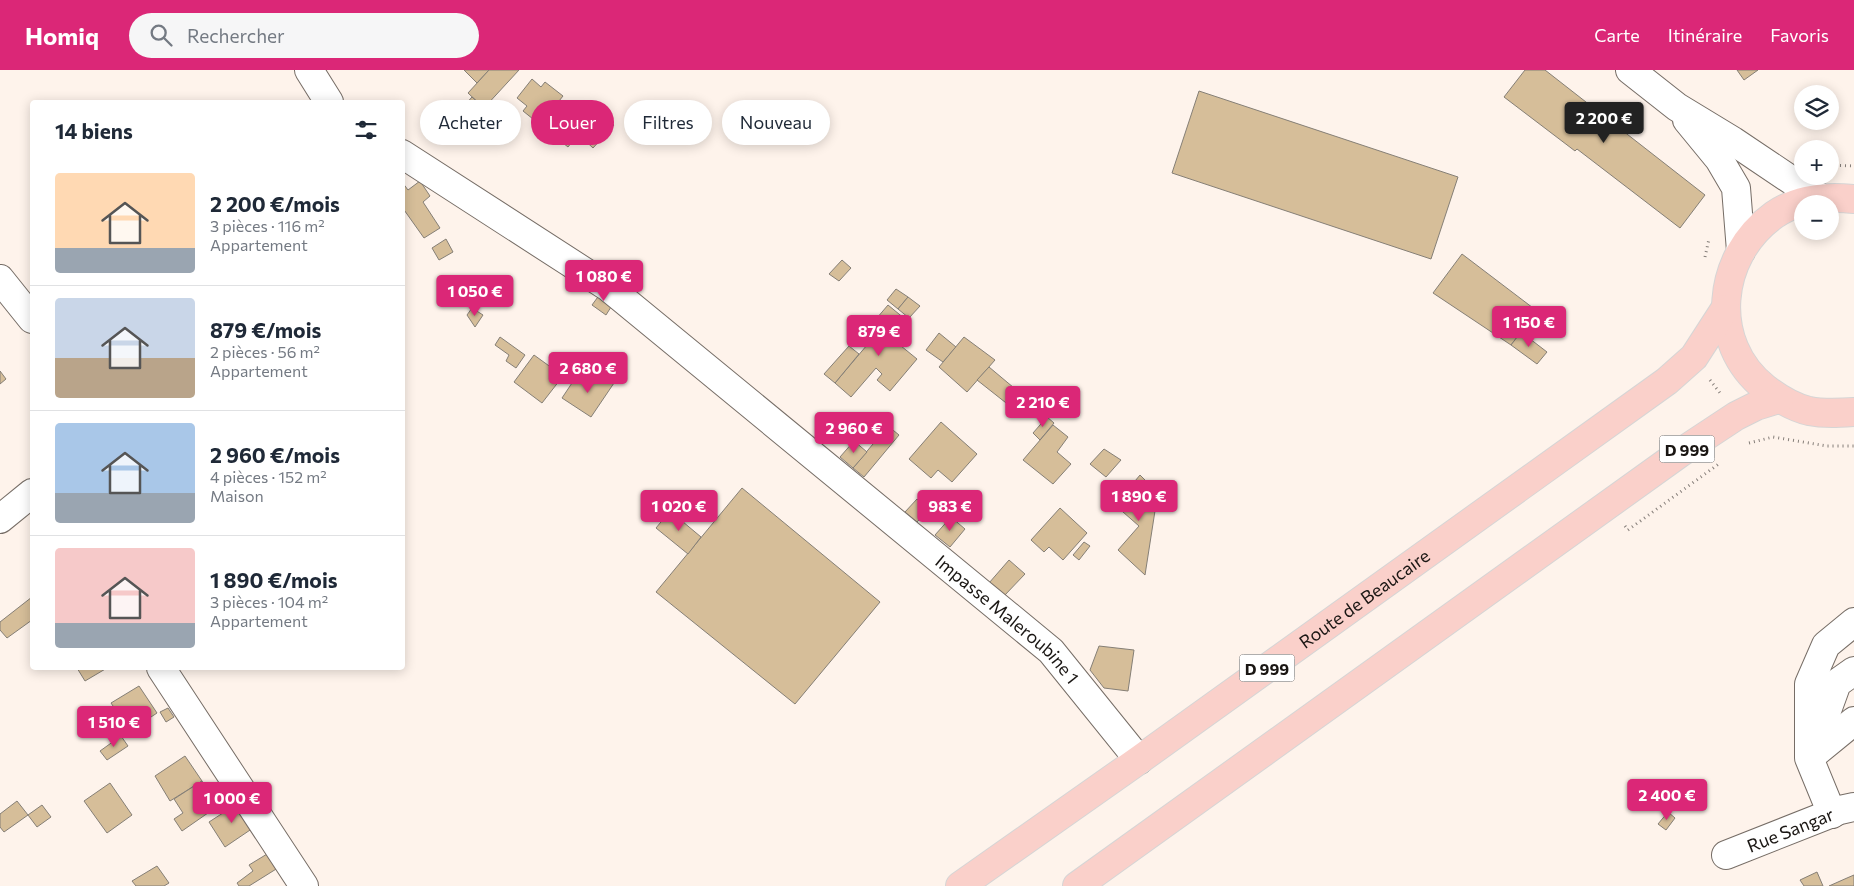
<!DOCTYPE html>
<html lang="fr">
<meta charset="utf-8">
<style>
:root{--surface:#fff;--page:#f6f6f7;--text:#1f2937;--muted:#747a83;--line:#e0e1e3;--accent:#db2777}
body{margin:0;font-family:Commissioner,sans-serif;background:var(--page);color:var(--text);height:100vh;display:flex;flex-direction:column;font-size:19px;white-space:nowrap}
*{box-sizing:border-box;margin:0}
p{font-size:16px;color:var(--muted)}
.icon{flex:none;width:28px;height:28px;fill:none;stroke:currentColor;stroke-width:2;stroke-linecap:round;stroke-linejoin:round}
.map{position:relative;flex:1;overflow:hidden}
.details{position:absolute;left:30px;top:30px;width:375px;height:570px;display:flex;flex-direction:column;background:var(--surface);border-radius:5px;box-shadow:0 2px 12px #0003}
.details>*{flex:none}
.top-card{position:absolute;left:420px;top:30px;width:475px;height:45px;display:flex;gap:10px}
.tools{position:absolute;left:1794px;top:15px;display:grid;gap:10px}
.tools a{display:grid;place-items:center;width:45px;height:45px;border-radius:50%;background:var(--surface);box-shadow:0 2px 12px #0003;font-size:25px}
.price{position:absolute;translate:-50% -42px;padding:0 11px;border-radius:5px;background:var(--accent);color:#fff;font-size:16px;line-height:32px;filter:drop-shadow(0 1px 2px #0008)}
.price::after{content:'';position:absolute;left:50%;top:30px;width:15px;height:11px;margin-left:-8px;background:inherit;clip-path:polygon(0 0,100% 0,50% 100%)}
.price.selected{background:#222;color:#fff}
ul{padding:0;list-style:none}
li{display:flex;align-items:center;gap:15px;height:125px;padding:0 25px}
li+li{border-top:1px solid var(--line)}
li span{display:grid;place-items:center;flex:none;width:140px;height:100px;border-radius:5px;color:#555}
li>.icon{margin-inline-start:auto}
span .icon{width:60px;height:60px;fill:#fffc;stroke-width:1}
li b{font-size:21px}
h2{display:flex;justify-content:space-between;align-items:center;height:60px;padding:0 25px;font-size:21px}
.tag{padding:0 18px;border-radius:22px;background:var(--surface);box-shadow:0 2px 12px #0003;font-size:18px;line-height:45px}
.tag.selected{background:var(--accent);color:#fff}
header{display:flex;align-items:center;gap:30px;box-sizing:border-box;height:70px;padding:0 25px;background:var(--accent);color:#fff}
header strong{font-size:24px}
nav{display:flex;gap:28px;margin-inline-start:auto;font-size:18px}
.search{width:350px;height:45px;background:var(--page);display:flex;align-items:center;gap:12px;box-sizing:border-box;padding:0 18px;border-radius:28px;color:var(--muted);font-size:19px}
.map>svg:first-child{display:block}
.building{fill:#d6be99;stroke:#857f76}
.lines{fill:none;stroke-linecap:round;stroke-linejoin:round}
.minor-casing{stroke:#766d66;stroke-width:30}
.major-casing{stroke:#d6d5d5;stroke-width:30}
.path{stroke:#857e79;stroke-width:3;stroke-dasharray:1 4;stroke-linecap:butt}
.minor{stroke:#fff;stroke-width:28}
.major{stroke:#fad0ca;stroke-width:28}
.labels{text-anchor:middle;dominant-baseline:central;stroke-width:5;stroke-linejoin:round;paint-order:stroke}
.shield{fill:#fff;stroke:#5f5c5a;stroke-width:1}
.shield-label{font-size:16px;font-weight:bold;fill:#1a1613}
.street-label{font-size:18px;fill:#1a1613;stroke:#fff}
</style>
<header>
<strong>Homiq</strong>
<div class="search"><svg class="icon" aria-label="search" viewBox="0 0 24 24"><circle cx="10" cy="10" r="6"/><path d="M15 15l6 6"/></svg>Rechercher</div>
<nav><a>Carte</a><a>Itinéraire</a><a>Favoris</a></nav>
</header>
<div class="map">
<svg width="1854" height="816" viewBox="0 0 1854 816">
<rect width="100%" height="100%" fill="#fef3eb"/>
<g class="building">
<path d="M464,0H489L477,13Z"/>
<path d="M489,0H519L484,38L468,23Z"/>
<path d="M1525,0H1545L1705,125L1680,158L1577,79L1575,81L1504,27Z"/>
<path d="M1737,0H1758L1744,10Z"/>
<path d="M532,9L541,17L545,12L563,26L559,31L581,48L594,35L614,55L593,78L578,64L568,77L523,41L527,36L517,28Z"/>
<path d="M1199,21L1458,107L1431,189L1172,103Z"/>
<path d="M472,27L484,38L461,64L449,53Z"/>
<path d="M420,111L430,126L423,132L440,158L424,168L402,137V112L408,120Z"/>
<path d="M446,169L453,182L439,190L432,178Z"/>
<path d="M1462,184L1537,241L1511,275L1433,223Z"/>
<path d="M842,190L851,198L839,211L829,204Z"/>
<path d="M469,211L478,224L461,236L452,223Z"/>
<path d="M896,219L908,227L898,239L887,230Z"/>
<path d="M603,220L616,229L606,245L592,235Z"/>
<path d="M908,227L920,236L909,248L898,239Z"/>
<path d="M888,235L905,249L890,267L917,289L890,321L877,310L882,304L876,298L851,327L835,313L878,262L871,255Z"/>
<path d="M472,238L483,245L475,257L467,245Z"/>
<path d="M1521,262L1547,282L1537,294L1511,275Z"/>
<path d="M939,263L956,277L943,292L926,280Z"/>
<path d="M500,267L525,285L516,298L506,291L509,285L495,275Z"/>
<path d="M964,267L995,290L967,322L939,297Z"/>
<path d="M849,276L859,284L835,313L824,304Z"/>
<path d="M534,285L563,306L542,333L514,312Z"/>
<path d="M989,297L1026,328L1015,340L977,310Z"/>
<path d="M0,301L6,309L0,314Z"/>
<path d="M598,304L614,313L591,347L562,328L576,307L590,315Z"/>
<path d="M1047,347L1054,353L1040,370L1033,363Z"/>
<path d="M941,352L977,384L952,412L938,400L931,408L909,389Z"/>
<path d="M1053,355L1068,367L1057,382L1071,394L1053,414L1023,390Z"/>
<path d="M888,356L899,365L864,407L853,398Z"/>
<path d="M854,371L867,382L853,398L840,387Z"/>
<path d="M1104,379L1121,390L1106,407L1090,394Z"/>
<path d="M1140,405L1148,413L1157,428L1145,505L1118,480L1139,456L1115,435Z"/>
<path d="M742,418L880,532L795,634L656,522Z"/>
<path d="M917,429L929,439L917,452L905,442Z"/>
<path d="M1060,438L1087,463L1063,490L1049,477L1044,482L1031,470Z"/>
<path d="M670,441L701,467L688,484L656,458Z"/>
<path d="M951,447L965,459L950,477L935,465Z"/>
<path d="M1084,472L1090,476L1079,490L1073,485Z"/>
<path d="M1009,490L1025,504L1004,526L989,513Z"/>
<path d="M32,527V550L7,568L0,560V552Z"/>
<path d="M1099,576L1134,580L1128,621L1104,618L1090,600Z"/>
<path d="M77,598H107L85,611Z"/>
<path d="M139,616L157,643L130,661L111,633Z"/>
<path d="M168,638L174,647L166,652L160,642Z"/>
<path d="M121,666L128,676L107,690L100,681Z"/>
<path d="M185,686L202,711L170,731L155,706Z"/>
<path d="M202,711L218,736L182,761L174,749L183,743L174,729Z"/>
<path d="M110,713L132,745L107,763L84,731Z"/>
<path d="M17,731L28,745L4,762L0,757V744Z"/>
<path d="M240,732L256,756L225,777L209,752Z"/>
<path d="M42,735L51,747L37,757L28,745Z"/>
<path d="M1668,742L1675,748L1666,760L1658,754Z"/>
<path d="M272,781L281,796L249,816H239L237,813L253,801L249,795Z"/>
<path d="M157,796L169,813L164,816H136L132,811Z"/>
<path d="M1817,802L1823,816H1804L1800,810Z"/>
<path d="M1854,805V816H1829L1847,808Z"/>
</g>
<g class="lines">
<g class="minor-casing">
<g id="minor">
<path d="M309,0L329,32"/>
<path d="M1630,0L1677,37L1733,71L1800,116L1823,129"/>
<path d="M1687,50L1719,89L1736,118L1741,181"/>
<path id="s1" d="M402,84L608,217L1051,581L1139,690"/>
<path d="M0,209L32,249"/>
<path d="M0,449L32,423"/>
<path d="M161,598L304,816"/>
<path d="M1816,671L1837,613L1854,601"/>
<path d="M1810,687L1854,651"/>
<path d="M1832,744L1809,688V614L1826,575L1854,552"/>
<path id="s2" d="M1726,785L1840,740L1854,737"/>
</g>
</g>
<g class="major-casing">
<g id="major">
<path d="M1854,129C1826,126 1797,129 1774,145C1716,186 1708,273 1765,318C1778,328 1792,337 1809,341C1824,344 1839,343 1854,342"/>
<path id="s3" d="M960,816L1139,690L1667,311L1694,287L1725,239"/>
<path d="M1077,816L1680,383L1736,346L1756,336L1779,329"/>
</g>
</g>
<g class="path">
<path d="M1830,95L1854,96"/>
<path d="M1705,187L1709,169"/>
<path d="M1710,310L1720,323"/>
<path d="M1749,373L1773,367L1827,376H1854"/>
<path d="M1625,456L1628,460L1720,393"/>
</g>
<use href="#minor" class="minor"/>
<use href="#major" class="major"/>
</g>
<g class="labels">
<g class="shield">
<rect x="1659.5" y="365.5" width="55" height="27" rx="4"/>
<rect x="1239.5" y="584.5" width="55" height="27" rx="4"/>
</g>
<g class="shield-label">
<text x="1687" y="379">D 999</text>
<text x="1267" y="598">D 999</text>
</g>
<g class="street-label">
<text stroke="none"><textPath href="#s3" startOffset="496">Route de Beaucaire</textPath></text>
<text stroke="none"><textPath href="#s1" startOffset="765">Impasse Maleroubine 1</textPath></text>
<text stroke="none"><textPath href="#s2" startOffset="69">Rue Sangar</textPath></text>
</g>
</g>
</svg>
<div class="tools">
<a><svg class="icon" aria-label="layers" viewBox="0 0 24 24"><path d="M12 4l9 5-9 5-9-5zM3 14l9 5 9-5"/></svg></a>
<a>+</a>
<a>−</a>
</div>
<b class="price selected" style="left:1604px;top:74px">2 200 €</b>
<b class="price" style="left:604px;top:232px">1 080 €</b>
<b class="price" style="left:475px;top:247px">1 050 €</b>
<b class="price" style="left:1529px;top:278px">1 150 €</b>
<b class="price" style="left:879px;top:287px">879 €</b>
<b class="price" style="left:588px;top:324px">2 680 €</b>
<b class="price" style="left:1043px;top:358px">2 210 €</b>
<b class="price" style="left:854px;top:384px">2 960 €</b>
<b class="price" style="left:1139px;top:452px">1 890 €</b>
<b class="price" style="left:679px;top:462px">1 020 €</b>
<b class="price" style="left:950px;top:462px">983 €</b>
<b class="price" style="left:114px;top:678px">1 510 €</b>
<b class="price" style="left:1667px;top:751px">2 400 €</b>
<b class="price" style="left:232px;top:754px">1 000 €</b>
<div class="top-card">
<a class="tag">Acheter</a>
<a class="tag selected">Louer</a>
<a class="tag">Filtres</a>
<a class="tag">Nouveau</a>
</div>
<section class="details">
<h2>14 biens<svg class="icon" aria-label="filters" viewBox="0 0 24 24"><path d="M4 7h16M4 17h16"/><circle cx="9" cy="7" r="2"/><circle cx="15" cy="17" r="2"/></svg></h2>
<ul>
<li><span style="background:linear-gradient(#ffd9b3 75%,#9aa5b1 0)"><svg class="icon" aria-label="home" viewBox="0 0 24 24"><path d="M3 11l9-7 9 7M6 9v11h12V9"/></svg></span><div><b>2 200 €/mois</b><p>3 pièces · 116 m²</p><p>Appartement</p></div></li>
<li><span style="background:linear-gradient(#c9d6e8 60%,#b9a48a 0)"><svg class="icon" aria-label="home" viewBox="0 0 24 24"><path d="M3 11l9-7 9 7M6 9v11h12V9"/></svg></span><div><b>879 €/mois</b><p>2 pièces · 56 m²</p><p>Appartement</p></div></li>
<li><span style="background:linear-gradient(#a9c7e8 70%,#9aa5b1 0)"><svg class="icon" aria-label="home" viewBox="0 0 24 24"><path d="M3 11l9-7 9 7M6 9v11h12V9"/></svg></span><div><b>2 960 €/mois</b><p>4 pièces · 152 m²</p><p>Maison</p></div></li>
<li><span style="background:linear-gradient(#f6c9c9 75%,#9aa5b1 0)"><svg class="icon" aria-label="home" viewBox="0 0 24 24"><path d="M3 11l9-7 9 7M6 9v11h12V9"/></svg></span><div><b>1 890 €/mois</b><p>3 pièces · 104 m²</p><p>Appartement</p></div></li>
</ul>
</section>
</div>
